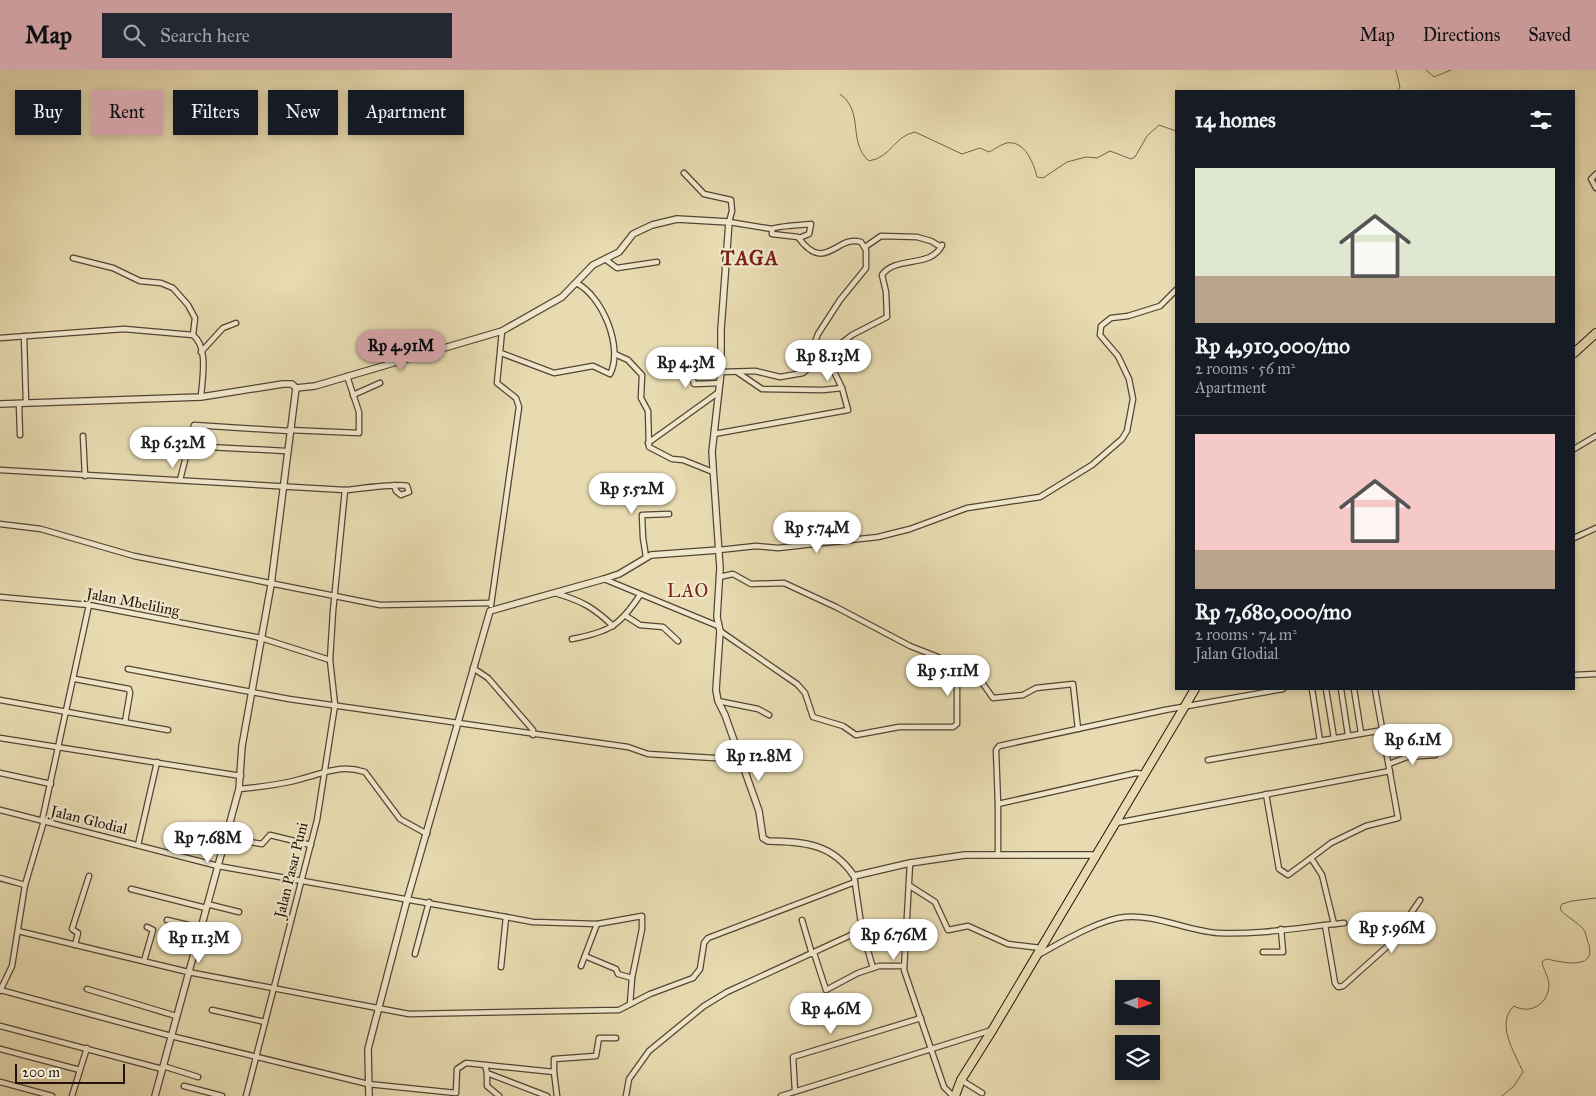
<!DOCTYPE html>
<meta charset="utf-8">
<style>
:root{--surface:#171b24;--page:#242831;--text:#f1f3f6;--muted:#9ea1a6;--line:#363941;--accent:#c59692}
body{margin:0;font-family:"IM FELL Great Primer",serif;background:var(--page);color:var(--text);height:100vh;display:flex;flex-direction:column;font-size:19px;white-space:nowrap}
*{box-sizing:border-box;margin:0}
p{font-size:16px;color:var(--muted)}
.icon{flex:none;width:28px;height:28px;fill:none;stroke:currentColor;stroke-width:2;stroke-linecap:round;stroke-linejoin:round}
.map{position:relative;flex:1;overflow:hidden}
.sheet{position:absolute;left:1175px;top:20px;width:400px;height:600px;display:flex;flex-direction:column;background:var(--surface);border-radius:0px;box-shadow:0 2px 8px #0003}
.sheet>*{flex:none}
.top-card{position:absolute;left:15px;top:20px;width:475px;height:45px;display:flex;gap:10px}
.needle{width:32px;rotate:91deg}
.tools{position:absolute;left:1115px;top:910px;display:grid;gap:10px}
.tools a{display:grid;place-items:center;width:45px;height:45px;border-radius:0px;background:var(--surface);box-shadow:0 2px 8px #0003;font-size:25px}
.scale{position:absolute;left:15px;bottom:12px;width:110px;box-sizing:border-box;padding-left:5px;border:2px solid #23120b;border-top:0;font-size:14px;line-height:18px;white-space:nowrap;color:#23120b;-webkit-text-stroke:4px #f0e8cc;paint-order:stroke}
.price{position:absolute;translate:-50% -42px;padding:0 11px;border-radius:18px;background:#fff;color:#222;font-size:16px;line-height:32px;filter:drop-shadow(0 1px 2px #0008)}
.price::after{content:'';position:absolute;left:50%;top:30px;width:15px;height:11px;margin-left:-8px;background:inherit;clip-path:polygon(0 0,100% 0,50% 100%)}
.price.active{background:var(--accent);color:#111}
ul{padding:0;list-style:none}
li{display:grid;align-content:center;gap:10px;height:265px;padding:0 20px}
li+li{border-top:1px solid var(--line)}
li span{display:grid;place-items:center;height:155px;border-radius:0px;color:#555}
li>.icon{margin-inline-start:auto}
span .icon{width:90px;height:90px;fill:#fffc;stroke-width:1}
li b{font-size:21px}
h2{display:flex;justify-content:space-between;align-items:center;height:60px;padding:0 20px;font-size:21px}
.pill{padding:0 18px;border-radius:0px;background:var(--surface);box-shadow:0 2px 8px #0003;font-size:18px;line-height:45px}
.pill.active{background:var(--accent);color:#111}
header{display:flex;align-items:center;gap:30px;box-sizing:border-box;height:70px;padding:0 25px;background:var(--accent);color:#111}
header strong{font-size:24px}
nav{display:flex;gap:28px;margin-inline-start:auto;font-size:18px}
.search{width:350px;height:45px;background:var(--page);display:flex;align-items:center;gap:12px;box-sizing:border-box;padding:0 18px;border-radius:0px;color:var(--muted);font-size:19px}
.map>svg:first-child{display:block}
.lines{fill:none;stroke-linecap:round;stroke-linejoin:round}
.stream{stroke:#71624d;stroke-width:1}
.minor-casing{stroke:#544434;stroke-width:7}
.tertiary-casing{stroke:#544434;stroke-width:8}
.trunk-casing{stroke:#23120b;stroke-width:10}
.minor{stroke:#f0e8cc;stroke-width:4.5}
.tertiary{stroke:#f0e8cc;stroke-width:5.5}
.trunk{stroke:#e8dbb1;stroke-width:8}
.labels{text-anchor:middle;dominant-baseline:central;stroke-width:4.5;stroke-linejoin:round;paint-order:stroke}
.street-label{font-size:15px;fill:#23120b;stroke:#f0e8cc}
.quarter-label{font-size:18px;letter-spacing:1px;fill:#7a1f14;stroke:#f0e8cc}
.district-label{font-size:20px;font-weight:bold;letter-spacing:1px;fill:#7a1f14;stroke:#f0e8cc}
</style>
<header>
<strong>Map</strong>
<div class="search"><svg class="icon" aria-label="search" viewBox="0 0 24 24"><circle cx="10" cy="10" r="6"/><path d="M15 15l6 6"/></svg>Search here</div>
<nav><a>Map</a><a>Directions</a><a>Saved</a></nav>
</header>
<div class="map">
<svg width="1596" height="1026" viewBox="0 0 1596 1026">
<rect width="100%" height="100%" fill="#e8dbb1"/>
<filter id="stains"><feTurbulence type="fractalNoise" baseFrequency=".004" numOctaves="4"/><feColorMatrix values="0 0 0 0 .2 0 0 0 0 .09 0 0 0 0 .02 0 0 0 .5 -.17"/></filter>
<radialGradient id="worn" r=".72"><stop offset=".6" stop-color="#630" stop-opacity="0"/><stop offset="1" stop-color="#630" stop-opacity=".3"/></radialGradient>
<g class="lines">
<g class="stream">
<path d="M1396,0L1400,17L1397,21"/>
<path d="M1426,0L1434,7L1451,0"/>
<path d="M840,24C865,42 847,72 869,91C892,87 894,66 915,62L962,84L980,78L989,82C995,79 1002,74 1007,73C1025,70 1034,94 1037,107L1043,108L1067,92L1086,87L1097,88L1110,81L1131,89L1135,87L1147,66L1159,55L1176,61"/>
<path d="M1502,1026L1514,1016L1523,1002C1515,983 1495,954 1514,936C1530,945 1549,934 1549,914C1549,908 1543,899 1542,892L1546,889C1558,891 1596,902 1589,875C1587,871 1586,863 1584,860C1578,852 1566,847 1560,839L1562,834L1572,831L1596,828"/>
</g>
<g class="minor-casing">
<g id="minor">
<path d="M684,103L704,124L731,130L732,141L729,152L772,159C776,156 803,155 811,154L809,164L799,168"/>
<path d="M1596,104L1591,109L1596,118"/>
<path d="M865,177L881,166L917,167L931,171L941,177"/>
<path d="M73,188L113,198L140,211L161,213L173,218L188,235L195,248L193,265"/>
<path d="M605,189L617,198L657,192"/>
<path d="M24,266L26,333"/>
<path d="M0,268L124,259L193,265C209,278 202,309 201,327"/>
<path d="M201,282L223,258L236,253"/>
<path d="M501,283L554,303L593,296L610,304C624,278 602,225 576,213"/>
<path d="M615,284L628,290L642,305L641,328L648,341L649,377L672,389L683,390L713,402"/>
<path d="M656,299L691,302L694,314L720,313"/>
<path d="M721,302L755,301L780,307L803,303L818,264L840,230L866,198V180L861,172C837,164 825,205 798,167L772,164V159"/>
<path d="M737,302L762,319L823,320L842,318"/>
<path d="M804,302L852,265L887,247L886,222L882,205C896,185 931,199 942,175"/>
<path d="M353,325L380,313"/>
<path d="M19,334L20,365"/>
<path d="M289,360L359,363V342L347,306"/>
<path d="M714,364L848,340L842,318L826,285"/>
<path d="M83,366L85,406"/>
<path d="M648,373L719,322"/>
<path d="M189,376L286,381"/>
<path d="M1574,379L1596,366"/>
<path d="M0,400L345,420C357,419 400,413 407,416L409,422L401,425L396,421L394,415"/>
<path d="M180,410L194,355L289,361"/>
<path d="M0,454L41,459L134,486L380,535L491,533"/>
<path d="M1574,468L1596,458"/>
<path d="M719,480L756,476L778,478L878,467L910,459L967,438L1040,427L1092,395L1122,369L1127,361L1133,329L1129,309L1118,286L1100,265L1101,256L1111,248L1128,246L1160,236L1176,220"/>
<path d="M646,487L643,468L642,445L669,444"/>
<path d="M719,507L733,504L751,514L784,513L836,537L910,576L938,587L948,596L957,615V654L953,657H899L856,665L843,656L813,647L805,623L797,614L720,561"/>
<path d="M604,509L718,556"/>
<path d="M555,523C582,531 593,537 613,556"/>
<path d="M0,527L89,535L261,568L330,590"/>
<path d="M491,535L519,337L516,328L497,313L502,261"/>
<path d="M626,546L640,555L663,557L678,571"/>
<path d="M572,569C608,562 619,557 640,525"/>
<path d="M473,598L488,608L533,660V665"/>
<path d="M128,599L289,629L628,677L648,684L780,692"/>
<path d="M1574,605L1596,604"/>
<path d="M954,608L976,604L993,628L1023,625L1036,618L1073,614L1078,659"/>
<path d="M75,609L129,619L130,623L125,652"/>
<path d="M1312,619L1320,671"/>
<path d="M1326,619L1334,668"/>
<path d="M1341,619L1348,665"/>
<path d="M1354,619L1361,663"/>
<path d="M0,630L168,660"/>
<path d="M718,631L758,639L769,645"/>
<path d="M0,668L241,706"/>
<path d="M1208,690L1383,660"/>
<path d="M1389,694L1407,687L1435,685"/>
<path d="M0,703L51,714"/>
<path d="M239,719C259,717 281,715 301,709C325,703 339,694 365,702L400,749L427,764"/>
<path d="M1266,724L1279,799L1288,805L1311,788"/>
<path d="M998,734L996,680L999,676L1165,640L1283,619"/>
<path d="M0,740L218,796L506,847L533,852L597,854L642,846V859L632,908L630,934"/>
<path d="M42,751L89,535"/>
<path d="M1116,753L1390,701"/>
<path d="M225,768L262,774L270,765L311,775"/>
<path d="M138,775L157,692"/>
<path d="M998,785V734L1136,703L1144,704"/>
<path d="M910,793L904,900L944,1017L953,1026"/>
<path d="M0,808L25,815"/>
<path d="M910,816L935,832L948,860L968,856L1008,874L1041,878"/>
<path d="M131,819L206,838"/>
<path d="M207,834L239,842"/>
<path d="M167,850L201,858"/>
<path d="M802,850L812,884"/>
<path d="M1334,854L1322,805L1311,788L1331,773L1366,756L1398,748L1375,619"/>
<path d="M1325,855L1335,913L1338,917L1343,916L1390,874L1420,830"/>
<path d="M862,860L873,898"/>
<path d="M18,861L188,902L409,944L619,940L650,924L693,908L700,899L704,873L708,868L855,812"/>
<path d="M75,875L78,863L72,859L89,806"/>
<path d="M1263,882H1283L1281,859"/>
<path d="M814,883L826,920L858,903L879,896H904"/>
<path d="M415,884L429,832"/>
<path d="M1038,885C1060,873 1100,849 1125,847C1156,844 1187,861 1218,863C1259,865 1303,857 1344,853"/>
<path d="M585,886L616,899L618,904L632,908"/>
<path d="M144,891L153,860L147,857"/>
<path d="M581,896L597,854"/>
<path d="M501,897L506,847"/>
<path d="M87,919L176,946"/>
<path d="M0,920L171,966L368,1014L456,1023L457,999L466,993L554,1002V989L596,986L599,968H616"/>
<path d="M0,921L12,896L25,815L44,751"/>
<path d="M212,940L265,952"/>
<path d="M0,956L162,999"/>
<path d="M0,979L80,1000L87,978"/>
<path d="M485,995L487,1003L547,1026"/>
<path d="M163,996L198,1007"/>
<path d="M554,1002L557,1026"/>
<path d="M487,1003V1016L499,1026"/>
<path d="M961,1010L982,1023"/>
<path d="M0,1012L52,1026"/>
<path d="M184,1016L222,1026"/>
<path d="M795,1021L793,987L921,948"/>
<path d="M72,1026L80,1000"/>
<path d="M246,1026L317,750L335,635L330,590L333,541L345,420"/>
<path d="M626,1026L629,1009L649,981L704,936L727,922L862,860L854,806"/>
<path d="M781,1026L992,960"/>
</g>
</g>
<g class="tertiary-casing">
<g id="tertiary">
<path d="M0,334L201,327L283,314H292L296,318L315,316L502,261L562,227L593,195L619,182L633,164L652,155L677,149L729,152L721,260V302L712,382L720,498L717,547L720,561L716,620L718,631L725,645L759,741L763,768L768,771C804,772 832,773 854,806L910,793L965,785H1097"/>
<path d="M155,1026L239,719L242,676L271,515L296,318"/>
<path d="M369,1026L368,979L407,830L490,541L604,509L619,504L651,485L719,480"/>
</g>
</g>
<g class="trunk-casing">
<g id="trunk">
<path d="M1574,283L1596,263"/>
<path d="M955,1026L961,1010L993,959L1195,619"/>
</g>
</g>
<use href="#minor" class="minor"/>
<use href="#tertiary" class="tertiary"/>
<use href="#trunk" class="trunk"/>
</g>
<g class="labels">
<g class="street-label">
<text transform="translate(133 532) rotate(11)">Jalan Mbeliling</text>
<text transform="translate(89 750) rotate(14)">Jalan Glodial</text>
<text transform="translate(291 800) rotate(-76)">Jalan Pasar Puni</text>
</g>
<g class="quarter-label">
<text x="688" y="521">LAO</text>
</g>
<g class="district-label">
<text x="750" y="188">TAGA</text>
</g>
</g>
<rect width="100%" height="100%" filter="url(#stains)"/>
<rect width="100%" height="100%" fill="url(#worn)"/>
</svg>
<div class="tools">
<a><svg class="needle" viewBox="-14 -14 28 28"><path d="M0-13l5 13h-10z" fill="#e53935"/><path d="M0 13l5-13h-10z" fill="#9ea1a6"/></svg></a>
<a><svg class="icon" aria-label="layers" viewBox="0 0 24 24"><path d="M12 4l9 5-9 5-9-5zM3 14l9 5 9-5"/></svg></a>
</div>
<div class="scale">200 m</div>
<b class="price active" style="left:401px;top:302px">Rp 4.91M</b>
<b class="price" style="left:828px;top:312px">Rp 8.13M</b>
<b class="price" style="left:686px;top:319px">Rp 4.3M</b>
<b class="price" style="left:173px;top:399px">Rp 6.32M</b>
<b class="price" style="left:632px;top:445px">Rp 5.52M</b>
<b class="price" style="left:817px;top:484px">Rp 5.74M</b>
<b class="price" style="left:948px;top:627px">Rp 5.11M</b>
<b class="price" style="left:1413px;top:696px">Rp 6.1M</b>
<b class="price" style="left:759px;top:712px">Rp 12.8M</b>
<b class="price" style="left:208px;top:794px">Rp 7.68M</b>
<b class="price" style="left:1392px;top:884px">Rp 5.96M</b>
<b class="price" style="left:894px;top:891px">Rp 6.76M</b>
<b class="price" style="left:199px;top:894px">Rp 11.3M</b>
<b class="price" style="left:831px;top:965px">Rp 4.6M</b>
<div class="top-card">
<a class="pill">Buy</a>
<a class="pill active">Rent</a>
<a class="pill">Filters</a>
<a class="pill">New</a>
<a class="pill">Apartment</a>
</div>
<section class="sheet">
<h2>14 homes<svg class="icon" aria-label="filters" viewBox="0 0 24 24"><path d="M4 7h16M4 17h16"/><circle cx="9" cy="7" r="2"/><circle cx="15" cy="17" r="2"/></svg></h2>
<ul>
<li><span style="background:linear-gradient(#dfe7d0 70%,#b9a48a 0)"><svg class="icon" aria-label="home" viewBox="0 0 24 24"><path d="M3 11l9-7 9 7M6 9v11h12V9"/></svg></span><div><b>Rp 4,910,000/mo</b><p>2 rooms · 56 m²</p><p>Apartment</p></div></li>
<li><span style="background:linear-gradient(#f6c9c9 75%,#b9a48a 0)"><svg class="icon" aria-label="home" viewBox="0 0 24 24"><path d="M3 11l9-7 9 7M6 9v11h12V9"/></svg></span><div><b>Rp 7,680,000/mo</b><p>2 rooms · 74 m²</p><p>Jalan Glodial</p></div></li>
</ul>
</section>
</div>
